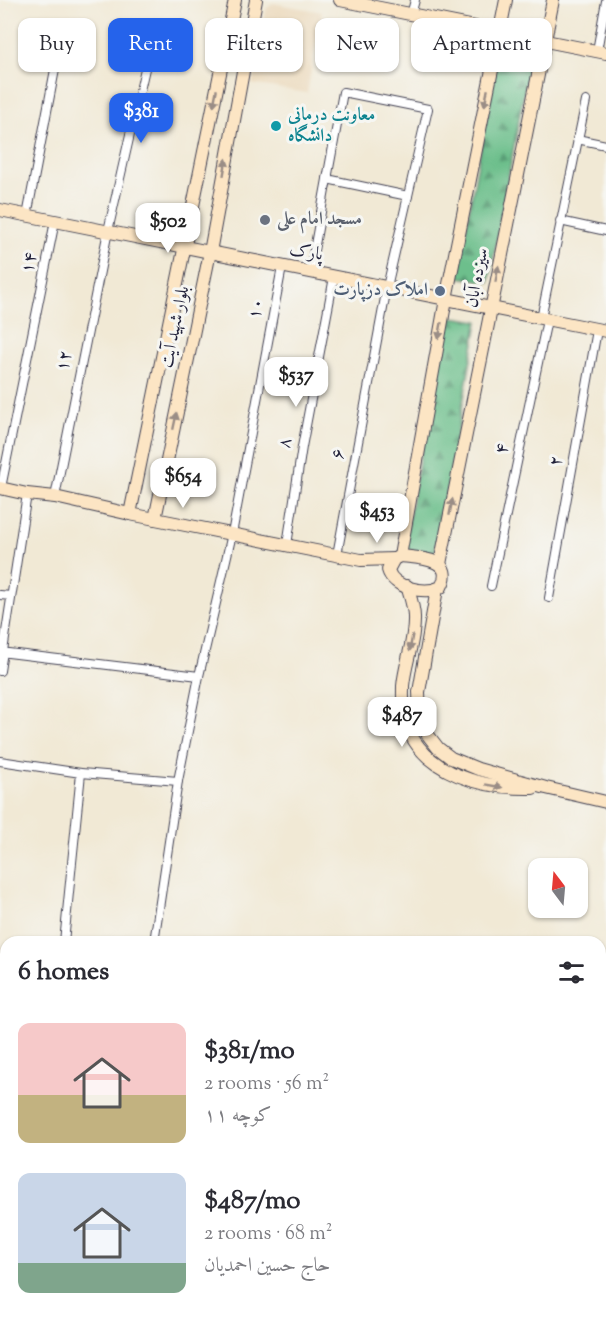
<!DOCTYPE html>
<meta charset="utf-8">
<style>
:root{--surface:#fff;--page:#f2f2f3;--text:#2b2b33;--muted:#7c7c81;--accent:#2563eb}
body{margin:0;font-family:"Sorts Mill Goudy",Amiri,serif;background:var(--page);color:var(--text);height:100vh;display:flex;flex-direction:column;font-size:22px;white-space:nowrap}
*{box-sizing:border-box;margin:0}
p{font-size:20px;color:var(--muted)}
.icon{flex:none;width:33px;height:33px;fill:none;stroke:currentColor;stroke-width:2;stroke-linecap:round;stroke-linejoin:round}
.map{position:relative;flex:1;overflow:hidden}
.panel{position:absolute;left:0px;top:936px;width:606px;height:386px;display:flex;flex-direction:column;background:var(--surface);border-radius:18px 18px 0 0;box-shadow:0 2px 4px #0004}
.panel>*{flex:none}
.guide{position:absolute;left:18px;top:18px;width:570px;height:54px;display:flex;gap:12px}
.needle{width:39px;rotate:344deg}
.tools{position:absolute;left:528px;top:858px;display:grid;gap:12px}
.tools a{display:grid;place-items:center;width:60px;height:60px;border-radius:12px;background:var(--surface);box-shadow:0 2px 4px #0004;font-size:30px}
.price{position:absolute;translate:-50% -51px;padding:0 14px;border-radius:12px;background:#fff;color:#222;font-size:20px;line-height:39px;filter:drop-shadow(0 2px 3px #0008)}
.price::after{content:'';position:absolute;left:50%;top:36px;width:18px;height:14px;margin-left:-9px;background:inherit;clip-path:polygon(0 0,100% 0,50% 100%)}
.price.current{background:var(--accent);color:#fff}
ul{padding:0;list-style:none}
li{display:flex;align-items:center;gap:18px;height:150px;padding:0 18px}
li span{display:grid;place-items:center;flex:none;width:168px;height:120px;border-radius:12px;color:#555}
li>.icon{margin-inline-start:auto}
span .icon{width:72px;height:72px;fill:#fffc;stroke-width:1}
li b{font-size:26px}
h2{display:flex;justify-content:space-between;align-items:center;height:72px;padding:0 18px;font-size:26px}
.pill{padding:0 21px;border-radius:12px;background:var(--surface);box-shadow:0 2px 4px #0004;font-size:21px;line-height:54px}
.pill.current{background:var(--accent);color:#fff}
.map>svg:first-child{display:block}
.built{fill:#ebd8ba}
.forest{fill:url(#forest-firs);stroke:#487064;stroke-width:1.5}
.lines{fill:none;stroke-linecap:round;stroke-linejoin:round}
.street-casing{stroke:#414052;stroke-width:10}
.secondary-casing{stroke:#414052;stroke-width:14}
.street{stroke:#fff;stroke-width:8}
.secondary{stroke:#fce5c4;stroke-width:12}
.oneway{fill:#9a8d86}
.culture-dot{fill:#0f9aa8;stroke:#f6f6f2;stroke-width:2}
.worship-dot{fill:#6b7280;stroke:#f6f6f2;stroke-width:2}
.service-dot{fill:#5c6f8a;stroke:#f6f6f2;stroke-width:2}
.labels{text-anchor:middle;dominant-baseline:central;stroke-width:6;stroke-linejoin:round;paint-order:stroke}
.culture-label{font-size:18px;font-weight:bold;fill:#0d838f;stroke:#f6f6f2;text-anchor:start}
.worship-label{font-size:18px;font-weight:bold;fill:#5b616d;stroke:#f6f6f2;text-anchor:start}
.street-label{font-size:18px;fill:#22223b;stroke:#f6f6f2}
.service-label{font-size:18px;font-weight:bold;fill:#4e5e75;stroke:#f6f6f2;text-anchor:end}
</style>
<div class="map">
<svg width="606" height="1321" viewBox="0 0 606 1321">
<defs>
<pattern id="forest-firs" width="22" height="20" patternUnits="userSpaceOnUse" patternTransform="scale(1.5)"><rect width="22" height="20" fill="#6dbf8c"/><path d="M5 1l3.5 6h-7zM16 11l3.5 6h-7z" fill="#599b74"/></pattern>
</defs>
<rect width="100%" height="100%" fill="#f6f6f2"/>
<filter id="ink" filterUnits="userSpaceOnUse"><feTurbulence type="fractalNoise" baseFrequency=".0167" numOctaves="2"/><feDisplacementMap in="SourceGraphic" scale="12" xChannelSelector="R" yChannelSelector="G"/><feConvolveMatrix kernelMatrix="1 2 1 2 8 2 1 2 1" color-interpolation-filters="sRGB"/></filter>
<filter id="wash" filterUnits="userSpaceOnUse"><feTurbulence type="fractalNoise" baseFrequency=".008" numOctaves="4" result="noise"/><feDisplacementMap in="SourceGraphic" scale="24" xChannelSelector="R" yChannelSelector="G"/><feGaussianBlur stdDeviation="1.35" result="paint"/><feColorMatrix in="noise" values="0 0 0 0 0 0 0 0 0 0 0 0 0 0 0 0 0 1.4 0 .05"/><feComposite in="paint" operator="in"/></filter>
<g filter="url(#wash)">
<rect width="100%" height="100%" fill="#f1e9d5"/>
<path class="built" d="M273,3L322,12L307,93L252,84L266,9Z"/>
<g class="forest">
<path d="M500,43L532,49L489,282L457,277Z"/>
<path d="M446,316L478,321L435,555L403,549Z"/>
</g>
</g>
<g filter="url(#ink)">
<g class="lines">
<g class="street-casing">
<g id="street">
<path d="M411,15L415,0"/>
<path d="M597,51L606,1"/>
<path d="M577,139L606,145"/>
<path d="M327,179L408,196"/>
<path d="M27,216L61,38"/>
<path d="M560,221L606,231"/>
<path d="M310,272L343,92L428,109L387,287L337,555"/>
<path d="M541,318L586,101"/>
<path d="M1,488L55,221"/>
<path d="M55,497L108,231L149,51"/>
<path d="M287,545L302,447L334,277"/>
<path d="M491,586L547,320"/>
<path d="M0,595L11,596"/>
<path d="M549,598L597,330"/>
<path d="M0,652L199,676"/>
<path d="M0,671L27,494"/>
<path d="M0,761L81,773L178,781"/>
<path d="M64,942L81,773"/>
<path d="M154,942L178,781L199,676L232,534L282,267"/>
<path d="M0,1050L6,1052"/>
<path d="M0,1235L6,1236"/>
<path d="M0,1281L6,1284"/>
<path d="M66,1316L77,1321"/>
<path d="M158,1321V1316"/>
<path d="M210,1321L211,1316"/>
<path d="M260,1321V1316"/>
<path d="M313,1321L314,1316"/>
<path d="M372,1321L373,1316"/>
</g>
</g>
<g class="secondary-casing">
<g id="secondary">
<path d="M340,0L606,53"/>
<path d="M0,210L606,331"/>
<path d="M0,488L27,494L55,497L130,514L361,560L394,559"/>
<path d="M130,514L235,0"/>
<path d="M155,519L210,252L256,0"/>
<path d="M400,556L446,299L506,0"/>
<path d="M400,556C418,558 457,558 441,587C425,595 393,588 388,570L394,559Z"/>
<path d="M440,564L553,0"/>
<path d="M407,586C410,596 414,607 414,617C415,641 405,663 403,686C403,698 402,711 406,723C423,775 485,789 533,788"/>
<path d="M437,589L419,692L420,715L428,735L438,748L451,758L478,769L546,788L606,802"/>
<path d="M0,1260L6,1263"/>
<path d="M102,1316L112,1321"/>
</g>
</g>
<use href="#street" class="street"/>
<use href="#secondary" class="secondary"/>
</g>
<defs><path id="oneway-solid" d="M-6-.8H1V-3.2L6.5 0L1 3.2V.8H-6Z" transform="scale(1.5)"/></defs>
<g class="oneway">
<use href="#oneway-solid" transform="translate(215 98) rotate(101)"/>
<use href="#oneway-solid" transform="translate(486 98) rotate(101)"/>
<use href="#oneway-solid" transform="translate(225 167) rotate(-80)"/>
<use href="#oneway-solid" transform="translate(497 274) rotate(-79)"/>
<use href="#oneway-solid" transform="translate(440 331) rotate(100)"/>
<use href="#oneway-solid" transform="translate(175 421) rotate(-78)"/>
<use href="#oneway-solid" transform="translate(451 507) rotate(-79)"/>
<use href="#oneway-solid" transform="translate(411 643) rotate(100)"/>
<use href="#oneway-solid" transform="translate(494 786) rotate(10)"/>
</g>
</g>
<circle class="culture-dot" cx="276" cy="126" r="6"/>
<circle class="worship-dot" cx="265" cy="220" r="6"/>
<circle class="service-dot" cx="440" cy="291" r="6"/>
<g class="labels">
<g class="culture-label">
<text x="288" y="116">معاونت درمانی<tspan x="288" dy="21">دانشگاه</tspan></text>
</g>
<g class="worship-label">
<text x="277" y="220">مسجد امام علی</text>
</g>
<g class="street-label">
<text transform="translate(306 253) rotate(10)">پارک</text>
<text transform="translate(30 263) rotate(-79)">۱۴</text>
<text transform="translate(478 278) rotate(-79)">سیزده آبان</text>
<text transform="translate(257 309) rotate(-79)">۱۰</text>
<text transform="translate(176 327) rotate(-78)">بلوار شهید آیت</text>
<text transform="translate(65 361) rotate(-79)">۱۲</text>
<text transform="translate(286 443) rotate(-80)">۸</text>
<text transform="translate(503 449) rotate(-78)">۴</text>
<text transform="translate(339 454) rotate(-79)">۶</text>
<text transform="translate(557 461) rotate(-80)">۲</text>
</g>
<g class="service-label">
<text x="428" y="291">املاک دزپارت</text>
</g>
</g>
</svg>
<div class="tools">
<a><svg class="needle" viewBox="-14 -14 28 28"><path d="M0-13l5 13h-10z" fill="#e53935"/><path d="M0 13l5-13h-10z" fill="#7c7c81"/></svg></a>
</div>
<b class="price current" style="left:141px;top:144px">$381</b>
<b class="price" style="left:168px;top:254px">$502</b>
<b class="price" style="left:296px;top:408px">$537</b>
<b class="price" style="left:183px;top:509px">$654</b>
<b class="price" style="left:377px;top:544px">$453</b>
<b class="price" style="left:402px;top:748px">$487</b>
<div class="guide">
<a class="pill">Buy</a>
<a class="pill current">Rent</a>
<a class="pill">Filters</a>
<a class="pill">New</a>
<a class="pill">Apartment</a>
</div>
<section class="panel">
<h2>6 homes<svg class="icon" aria-label="filters" viewBox="0 0 24 24"><path d="M4 7h16M4 17h16"/><circle cx="9" cy="7" r="2"/><circle cx="15" cy="17" r="2"/></svg></h2>
<ul>
<li><span style="background:linear-gradient(#f6c9c9 60%,#c2b280 0)"><svg class="icon" aria-label="home" viewBox="0 0 24 24"><path d="M3 11l9-7 9 7M6 9v11h12V9"/></svg></span><div><b>$381/mo</b><p>2 rooms · 56 m²</p><p>کوچه ۱۱</p></div></li>
<li><span style="background:linear-gradient(#c9d6e8 75%,#7fa58c 0)"><svg class="icon" aria-label="home" viewBox="0 0 24 24"><path d="M3 11l9-7 9 7M6 9v11h12V9"/></svg></span><div><b>$487/mo</b><p>2 rooms · 68 m²</p><p>حاج حسین احمدیان</p></div></li>
</ul>
</section>
</div>
